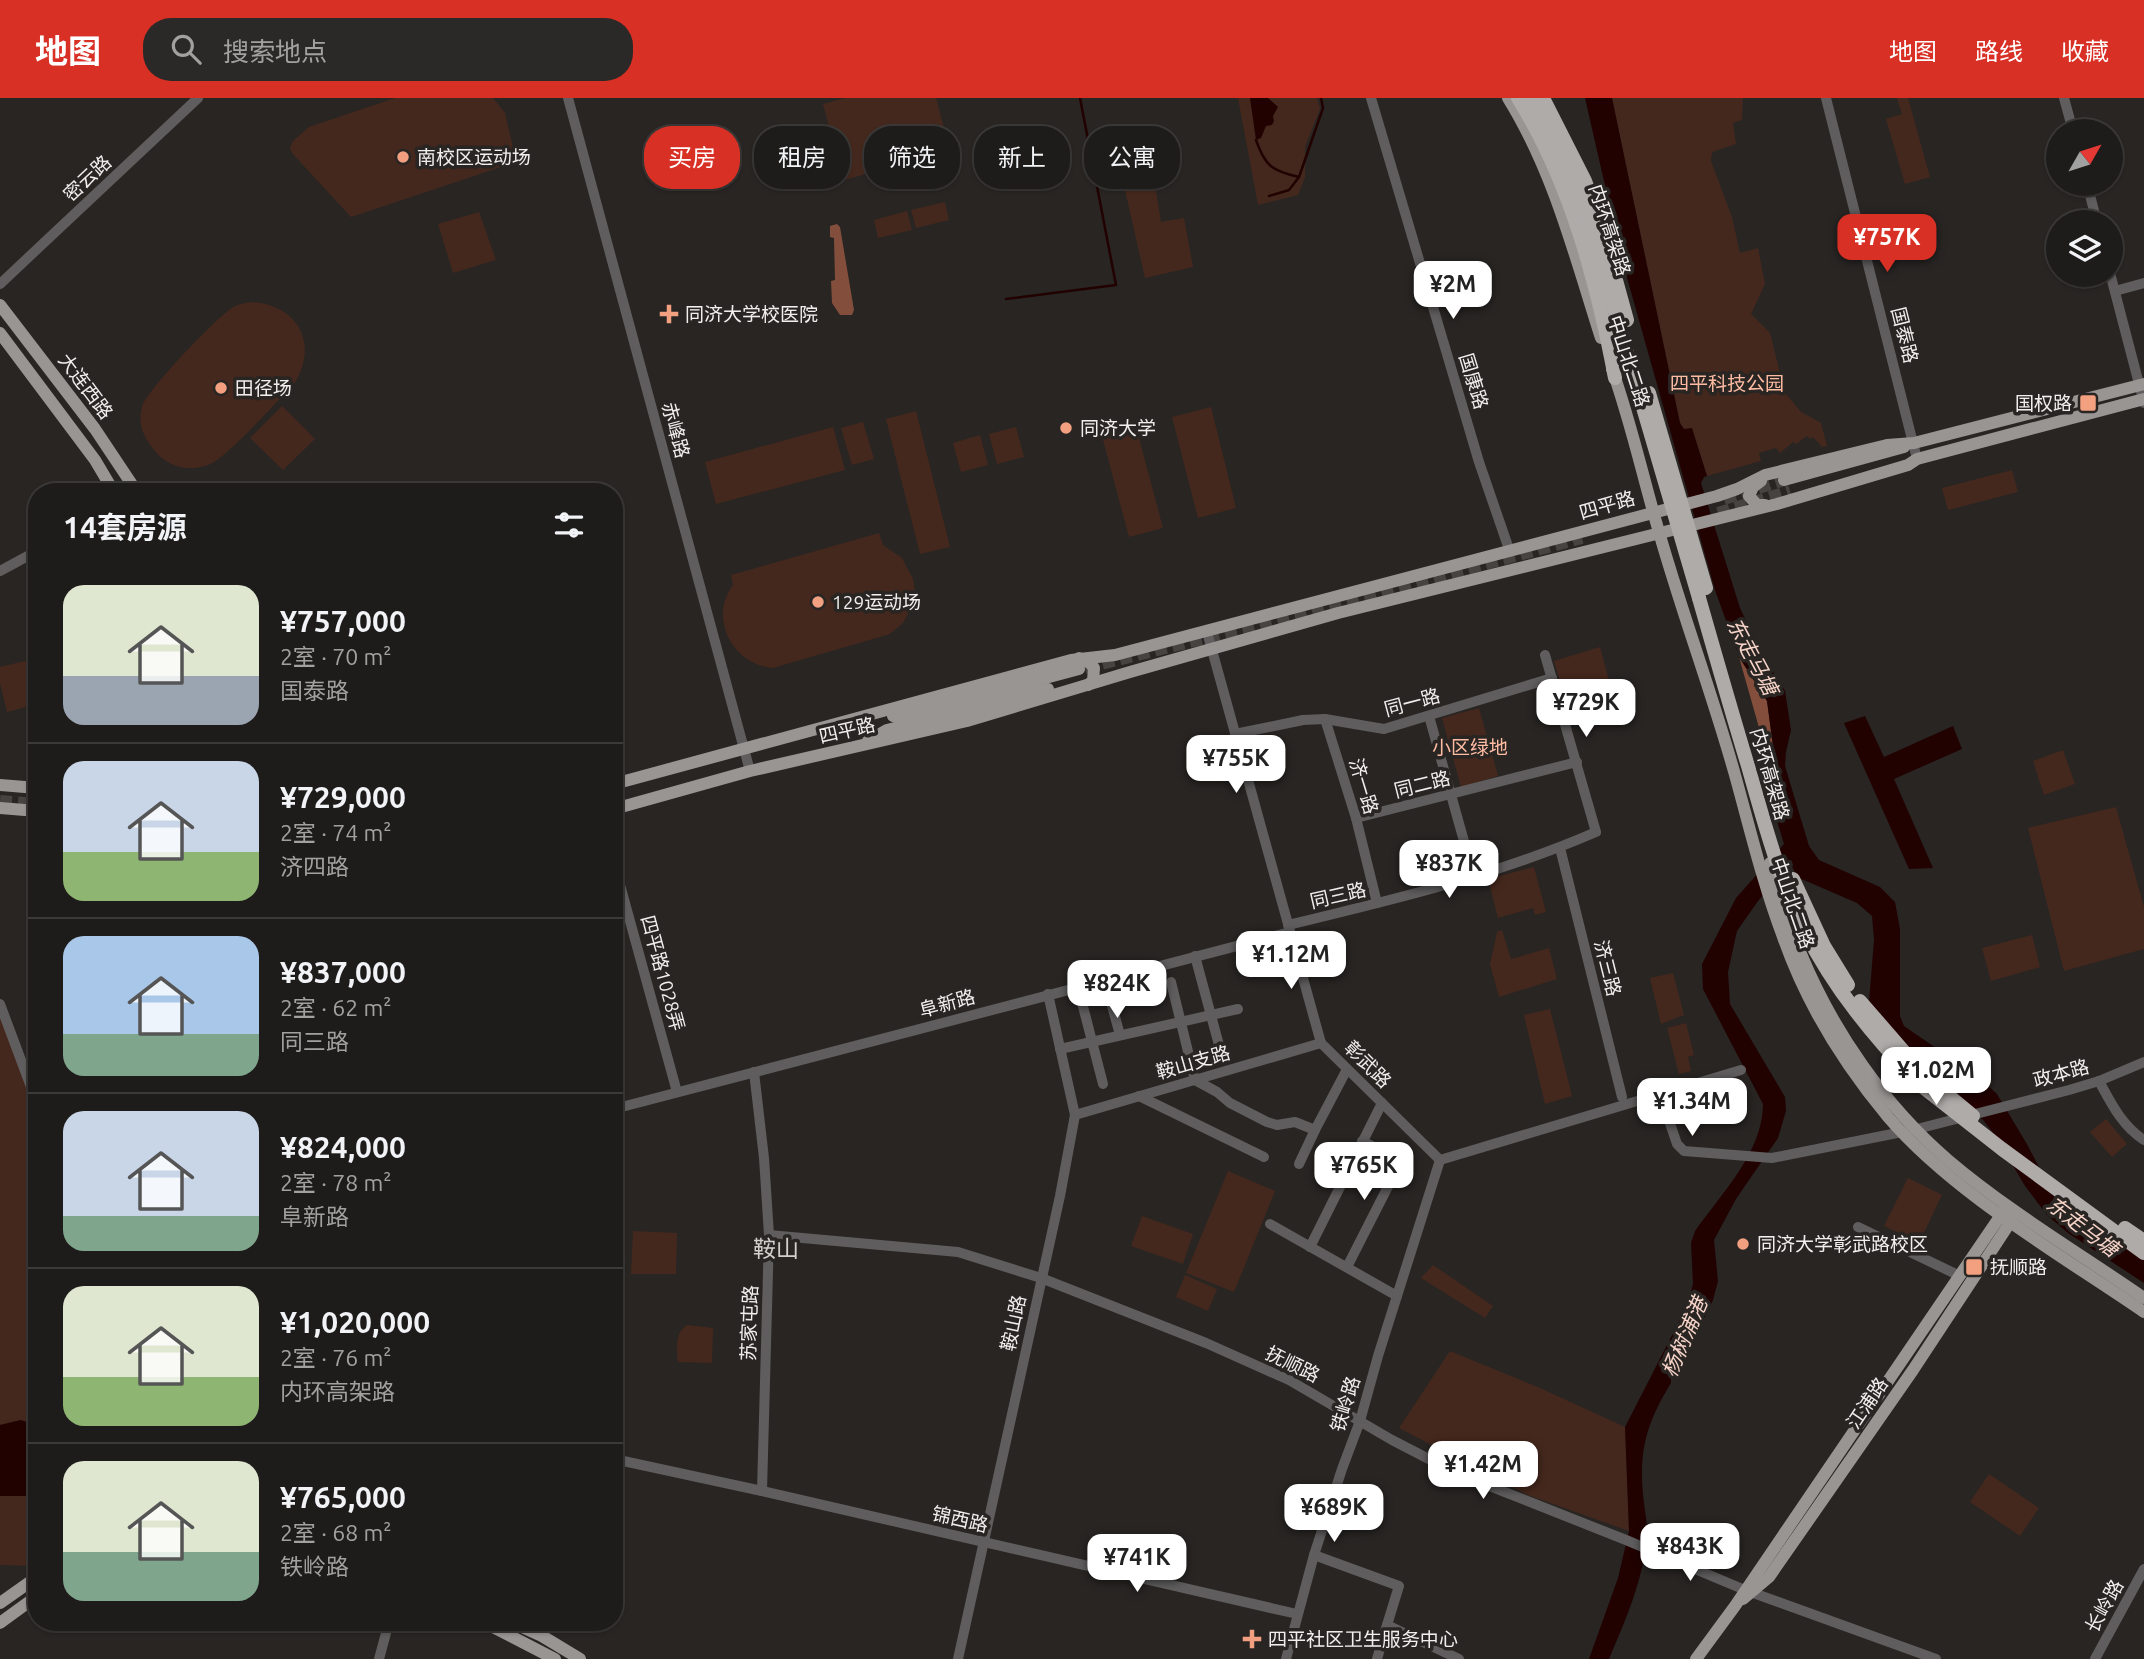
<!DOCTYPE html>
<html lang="zh">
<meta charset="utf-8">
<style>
:root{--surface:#1e1c1a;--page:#2b2927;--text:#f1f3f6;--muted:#a1a1a2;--line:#3c3a39;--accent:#d93025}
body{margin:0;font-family:Ubuntu,"Noto Sans SC",sans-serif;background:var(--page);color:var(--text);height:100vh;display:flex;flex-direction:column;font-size:26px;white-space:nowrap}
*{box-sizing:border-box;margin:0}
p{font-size:23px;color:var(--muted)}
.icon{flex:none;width:38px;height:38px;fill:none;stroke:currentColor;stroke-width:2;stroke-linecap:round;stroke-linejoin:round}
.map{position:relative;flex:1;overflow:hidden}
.side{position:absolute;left:28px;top:385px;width:595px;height:1148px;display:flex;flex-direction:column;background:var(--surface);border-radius:28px;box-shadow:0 2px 5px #0004,0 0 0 2px var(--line)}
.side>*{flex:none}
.hud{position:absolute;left:644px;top:28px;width:665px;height:63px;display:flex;gap:14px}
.needle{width:46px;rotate:51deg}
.tools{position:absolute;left:2046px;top:21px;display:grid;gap:14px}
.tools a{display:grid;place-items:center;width:77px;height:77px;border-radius:50%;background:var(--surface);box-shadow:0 2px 5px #0004,0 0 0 2px var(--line);font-size:35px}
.price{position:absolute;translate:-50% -60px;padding:0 16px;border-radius:14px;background:#fff;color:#222;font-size:23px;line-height:46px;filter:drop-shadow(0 2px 4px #0008)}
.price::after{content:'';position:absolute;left:50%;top:42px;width:21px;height:16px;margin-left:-10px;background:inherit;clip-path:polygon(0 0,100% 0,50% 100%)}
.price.active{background:var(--accent);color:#fff}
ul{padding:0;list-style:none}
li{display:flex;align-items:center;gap:21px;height:175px;padding:0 35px}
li+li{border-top:2px solid var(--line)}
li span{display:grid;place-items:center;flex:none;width:196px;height:140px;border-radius:21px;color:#555}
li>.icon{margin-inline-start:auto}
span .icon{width:84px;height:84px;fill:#fffc;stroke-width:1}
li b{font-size:30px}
h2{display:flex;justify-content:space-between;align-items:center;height:84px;padding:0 35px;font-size:30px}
.tag{padding:0 24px;border-radius:28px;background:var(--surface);box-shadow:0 2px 5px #0004,0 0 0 2px var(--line);font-size:24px;line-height:63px}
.tag.active{background:var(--accent);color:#fff}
header{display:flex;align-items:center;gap:42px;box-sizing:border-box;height:98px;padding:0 35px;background:var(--accent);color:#fff}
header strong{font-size:33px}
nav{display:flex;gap:38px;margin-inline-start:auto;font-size:24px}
.search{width:490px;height:63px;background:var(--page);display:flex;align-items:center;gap:18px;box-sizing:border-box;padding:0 24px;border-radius:28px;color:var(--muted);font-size:26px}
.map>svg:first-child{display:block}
.green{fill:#45281d}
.forest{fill:#834f3c}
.water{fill:#210200}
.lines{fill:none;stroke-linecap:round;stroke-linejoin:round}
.stream{stroke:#210200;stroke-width:2.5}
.major-tunnel{stroke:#464341;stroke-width:12;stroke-dasharray:12 6;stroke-linecap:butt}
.minor{stroke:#5f5d5d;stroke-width:10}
.major{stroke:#999593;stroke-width:12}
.highway{stroke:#afaba9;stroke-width:14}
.highway-bridge{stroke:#afaba9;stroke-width:14}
.poi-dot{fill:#f3a081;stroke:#282523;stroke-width:2.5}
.labels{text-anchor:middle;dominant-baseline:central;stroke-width:7;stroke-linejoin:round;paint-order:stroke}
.poi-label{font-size:19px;fill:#f1eeee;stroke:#282523;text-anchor:start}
.street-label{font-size:19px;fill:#f1eeee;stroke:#282523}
.park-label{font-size:19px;fill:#ffbca3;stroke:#282523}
.water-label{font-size:21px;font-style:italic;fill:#f7d4c8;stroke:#282523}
.quarter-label{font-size:23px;fill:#d4cfcd;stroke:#282523}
</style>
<header>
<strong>地图</strong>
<div class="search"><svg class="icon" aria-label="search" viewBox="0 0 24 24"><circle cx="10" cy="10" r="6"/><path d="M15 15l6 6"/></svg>搜索地点</div>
<nav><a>地图</a><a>路线</a><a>收藏</a></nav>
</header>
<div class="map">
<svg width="2144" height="1561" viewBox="0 0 2144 1561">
<rect width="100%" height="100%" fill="#282523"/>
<g class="green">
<path d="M395,0H493L505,15L515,58L505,61L507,67L351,119L292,55L290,49L293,43L309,29Z"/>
<path d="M845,0H936L950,53L844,82L823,6Z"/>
<path d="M1238,0H1317L1320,11L1305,49V79L1298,97L1258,107Z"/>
<path d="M1612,0H1743L1742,22L1733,25L1736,46L1712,54L1711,63L1732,119L1740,155L1758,150L1765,186L1751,216L1770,235L1785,295L1801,314L1821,325L1827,348L1822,349L1813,339L1810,341L1807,338L1796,346L1793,344L1780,355L1776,350L1759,355L1761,363L1707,378L1692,331H1684L1680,325Z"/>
<path d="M1897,0H1908L1930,79L1905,86L1886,21L1902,16Z"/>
<path d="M1155,87L1161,124L1184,120L1193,169L1145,180L1125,92Z"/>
<path d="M945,104L949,122L916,130L911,112Z"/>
<path d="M907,113L912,132L878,140L874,122Z"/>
<path d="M479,114L496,162L453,175L438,126Z"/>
<path d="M252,204C299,207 319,247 294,286C276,304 227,360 208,367C188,374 168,369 155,353C144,340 137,326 142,309C146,293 216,220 232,210C238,206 245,205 252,204Z"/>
<path d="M282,308L315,341L283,372L250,340Z"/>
<path d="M1211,309L1236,410L1198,420L1172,319Z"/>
<path d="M916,313L950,449L920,456L886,321Z"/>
<path d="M863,324L874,361L852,367L841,330Z"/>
<path d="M833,329L845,372L716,406L705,364Z"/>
<path d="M1016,329L1024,359L997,366L989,336Z"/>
<path d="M1136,329L1163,430L1129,439L1102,338Z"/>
<path d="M980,337L988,367L961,374L953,345Z"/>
<path d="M2012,372L2018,394L1948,412L1942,390Z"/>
<path d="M879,435L883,447L902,460L913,481L915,496L913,507L903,525L890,536L773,570C733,567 708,520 733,487L731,477Z"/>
<path d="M1600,549L1611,590L1593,596L1597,609L1570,617L1554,563Z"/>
<path d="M37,560V606L7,614L0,585V569Z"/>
<path d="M1479,610L1498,678L1461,689L1442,620Z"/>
<path d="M2063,652L2075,686L2044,697L2033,663Z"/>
<path d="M2116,709L2144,809V851L2064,873L2028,730Z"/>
<path d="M1534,769L1546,814L1535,817L1533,810L1498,820L1488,781Z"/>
<path d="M1502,832L1511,861L1549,850L1557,881L1499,899L1490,866L1497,834Z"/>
<path d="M2032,837L2040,869L1991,883L1982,850Z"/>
<path d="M1673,875L1684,917L1661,926L1650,880Z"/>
<path d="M1550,911L1572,998L1545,1006L1524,917Z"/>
<path d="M0,919L37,1017V1328L21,1322L0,1327Z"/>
<path d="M1686,925L1694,957L1688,959L1691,973L1679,976L1667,930Z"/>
<path d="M2106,1021L2127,1046L2112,1059L2090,1034Z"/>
<path d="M1228,1073L1275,1093L1234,1194L1186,1175Z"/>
<path d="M1908,1080L1942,1097L1919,1145L1884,1128Z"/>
<path d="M1142,1118L1193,1136L1183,1166L1131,1148Z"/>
<path d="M633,1133L677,1135L676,1176H631Z"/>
<path d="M1433,1167L1493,1208L1485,1220L1421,1180Z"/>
<path d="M1185,1177L1217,1191L1208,1213L1176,1199Z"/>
<path d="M687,1227L713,1230L712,1265L678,1264C677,1250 674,1236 687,1227Z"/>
<path d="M1450,1253L1540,1290L1625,1329L1629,1433L1528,1397L1399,1330Z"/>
<path d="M37,1369V1468L0,1467V1398H26Z"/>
<path d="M1989,1376L2039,1410L2020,1438L1970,1404Z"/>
</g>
<g class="forest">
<path d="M837,126L840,129L854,212L852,217H840L832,205L831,183L835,182L834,140L830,139V128Z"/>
<path d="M1739,559L1767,603L1773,648L1767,658Z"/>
</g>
<g class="water">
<path d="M1250,0H1268L1278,9L1273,18L1274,23L1272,27L1266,28L1261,40L1256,42Z"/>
<path d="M1585,0H1612L1680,325L1684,331L1692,330L1707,378L1704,379L1701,385L1740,510L1760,552L1785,593L1791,632L1786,654L1785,668L1809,748L1819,762L1880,789L1895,804L1900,831V918L1904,928L1978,979L1997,996L2028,1048L2050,1091L2144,1159V1185L2068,1135L2047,1117L2025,1088L1995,1037L1983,1022L1932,980L1869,904L1874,842L1872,818L1857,805L1797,779L1791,766L1758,803L1737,833L1728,874L1730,906L1785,999L1786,1013L1778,1040L1736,1101L1714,1142L1718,1183L1713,1202L1697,1236L1690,1240L1692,1244L1676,1275L1671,1277V1285C1647,1324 1639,1351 1643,1396C1644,1410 1648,1425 1647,1439C1643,1482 1626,1521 1609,1561H1589L1618,1480L1629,1433L1625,1329L1687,1208L1693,1186L1691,1145L1695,1133C1721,1096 1763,1054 1763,1006L1703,891L1702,866L1736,800L1784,746L1764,680L1767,658L1773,648L1767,603L1739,559L1715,492L1622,162Z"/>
<path d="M1865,618L1884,659L1953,628L1962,651L1894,681L1933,770L1909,771L1844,625Z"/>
<path d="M21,1322L37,1328V1369L26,1398H0V1327Z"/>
</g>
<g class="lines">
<g class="stream">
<path d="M1256,42C1265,68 1272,73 1299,79"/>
<path d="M1269,98L1289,92L1299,79L1323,10L1321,0"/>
<path d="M1006,201L1116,187L1080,0"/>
</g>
<g class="major-tunnel">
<path d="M1724,401L1784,382"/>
<path d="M1718,415L1790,393"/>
<path d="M1085,570L1238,532L1582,440"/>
<path d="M0,703L37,706"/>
</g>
<g class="minor">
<path d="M568,0L750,673"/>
<path d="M1371,0L1479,364L1510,454"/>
<path d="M1826,0L1917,361"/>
<path d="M2064,0L2073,33"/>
<path d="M2087,86L2097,124"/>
<path d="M2110,175L2144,305"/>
<path d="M0,186L198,0"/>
<path d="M2115,193L2144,185"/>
<path d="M0,473L37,453"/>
<path d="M1207,534L1321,945L1440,1062"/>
<path d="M1429,618L1474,779"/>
<path d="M1325,621L1356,720L1377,805"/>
<path d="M1235,636L1303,622L1325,621L1384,631L1552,580"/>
<path d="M1356,720L1577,664"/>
<path d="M1560,750L1622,999"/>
<path d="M614,765L677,994"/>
<path d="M1288,827C1392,802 1497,777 1596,734L1545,557"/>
<path d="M1195,858L1219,947"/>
<path d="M1105,882L1120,937"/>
<path d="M1171,884L1195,982L1217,994L1230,1005L1267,1024L1277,1027L1295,1024L1315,1032L1345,975"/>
<path d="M1078,889L1103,986"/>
<path d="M0,906L37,1005"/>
<path d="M1060,951L1238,911"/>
<path d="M754,974L764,1060L769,1137L762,1393"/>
<path d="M2099,983C2111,1005 2122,1028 2144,1042"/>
<path d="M1660,996L1677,1046L1684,1053L1772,1060L1917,1031L2069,992L2099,983L2144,964"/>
<path d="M1139,998L1264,1059"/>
<path d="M614,1011L1290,834"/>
<path d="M1075,1017L1321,945"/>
<path d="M1440,1062L1741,972"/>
<path d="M1299,1066L1315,1032"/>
<path d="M1270,1126L1397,1198"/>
<path d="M1858,1129L1960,1178"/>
<path d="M769,1137L958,1154L1041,1180L1206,1245L1289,1282L1392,1342L1454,1374L1626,1442L1745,1492L1936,1561"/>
<path d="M1310,1149L1382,1005"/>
<path d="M1347,1169L1401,1063L1362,1043"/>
<path d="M614,1361L762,1393L1297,1516"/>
<path d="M1314,1457L1399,1488L1387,1527L1459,1561"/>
<path d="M379,1561L389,1524"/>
<path d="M958,1561L1060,1098L1075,1017L1048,896"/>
<path d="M1286,1561L1314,1457L1342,1371L1360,1323L1378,1258L1440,1062"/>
<path d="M1377,1561L1387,1527"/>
<path d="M2095,1561L2144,1471"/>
</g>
<g class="major">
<path d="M1508,0C1554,74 1575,159 1601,240"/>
<path d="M0,207L95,331L137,394"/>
<path d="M0,235L95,362L114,394"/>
<path d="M1612,271C1631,324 1643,380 1659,434C1682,515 1712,595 1735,677C1750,731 1763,786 1783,839C1806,905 1844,966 1888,1019C1953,1095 2061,1157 2144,1214"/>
<path d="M1784,382L1904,349"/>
<path d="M1761,383L1753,389L1749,398L1757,407H1765"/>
<path d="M1079,560L1090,565L1094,570L1093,583L1088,587"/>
<path d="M893,618L899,619L1079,571"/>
<path d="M868,643L887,632L1048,591"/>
<path d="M614,686L1071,562L1115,557L1717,398L1737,391L1765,377L1887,347L1914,345L2144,286"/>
<path d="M0,687L37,690"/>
<path d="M0,710L37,713"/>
<path d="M614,711L750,673L967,623L1130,574L1338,515L1777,406L1908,367L1917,361L2144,301"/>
<path d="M1770,765C1780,795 1788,826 1801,856C1833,933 1884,1007 1948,1062C2008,1113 2079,1155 2144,1200"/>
<path d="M1743,1501L1769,1479L1913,1272L2015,1117"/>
<path d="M0,1505L37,1479"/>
<path d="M483,1524L555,1561"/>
<path d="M511,1524L542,1538L580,1561"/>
<path d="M0,1525L37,1498"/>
<path d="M1696,1561L1735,1508L2005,1111"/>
</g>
<g class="highway">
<path d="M1518,0C1570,83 1597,184 1615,280"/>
<path d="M1699,500C1715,556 1731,612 1748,668C1764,724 1779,781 1805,833C1834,891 1875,940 1919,986"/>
<path d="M1793,781L1824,848L1848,887"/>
<path d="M1860,903L1926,979"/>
<path d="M2125,1130L2144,1143"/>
</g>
<g class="highway-bridge">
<path d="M1531,0C1578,73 1598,156 1622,238C1648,326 1674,413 1699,500"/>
<path d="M1543,0L1585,83L1600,124L1627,222"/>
<path d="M1649,295L1706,490"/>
<path d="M1926,979L1973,1018"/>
<path d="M1919,986L2002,1051L2144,1155"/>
</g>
</g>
<g class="poi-dot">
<circle cx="403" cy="59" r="7"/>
<path d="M665.5 205.5h7v7h7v7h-7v7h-7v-7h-7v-7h7z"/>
<circle cx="221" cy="290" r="7"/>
<rect x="2079" y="296" width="18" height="18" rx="3.5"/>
<circle cx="1066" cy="330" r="7"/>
<circle cx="818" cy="504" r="7"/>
<circle cx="1743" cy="1146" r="7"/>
<rect x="1965" y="1160" width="18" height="18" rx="3.5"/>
<path d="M1248.5 1530.5h7v7h7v7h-7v7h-7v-7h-7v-7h7z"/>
</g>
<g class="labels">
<g class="poi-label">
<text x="417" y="59">南校区运动场</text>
<text x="685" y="216">同济大学校医院</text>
<text x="235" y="290">田径场</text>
<text x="2072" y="305" text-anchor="end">国权路</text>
<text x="1080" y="330">同济大学</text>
<text x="832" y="504">129运动场</text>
<text x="1757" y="1146">同济大学彰武路校区</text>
<text x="1990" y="1169">抚顺路</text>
<text x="1268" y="1541">四平社区卫生服务中心</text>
</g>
<g class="street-label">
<text transform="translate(87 80) rotate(-43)">密云路</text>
<text transform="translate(1610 132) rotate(72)">内环高架路</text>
<text transform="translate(1905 237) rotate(76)">国泰路</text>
<text transform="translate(1629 263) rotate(72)">中山北二路</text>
<text transform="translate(1474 283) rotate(73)">国康路</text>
<text transform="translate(86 288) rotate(53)">大连西路</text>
<text transform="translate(676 332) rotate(75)">赤峰路</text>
<text transform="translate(1607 407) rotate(-16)">四平路</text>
<text transform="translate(1412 604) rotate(-15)">同一路</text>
<text transform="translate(847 632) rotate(-13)">四平路</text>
<text transform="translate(1770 676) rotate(74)">内环高架路</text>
<text transform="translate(1422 686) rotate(-14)">同二路</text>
<text transform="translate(1364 688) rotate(73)">济一路</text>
<text transform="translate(1338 797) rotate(-13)">同三路</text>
<text transform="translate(1793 805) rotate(71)">中山北二路</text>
<text transform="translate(1608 870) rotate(76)">济三路</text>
<text transform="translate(663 875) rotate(75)">四平路1028弄</text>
<text transform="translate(947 905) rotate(-15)">阜新路</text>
<text transform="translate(1193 964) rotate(-16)">鞍山支路</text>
<text transform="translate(1368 966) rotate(45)">彰武路</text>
<text transform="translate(2061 975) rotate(-15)">政本路</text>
<text transform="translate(749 1225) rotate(-88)">苏家屯路</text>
<text transform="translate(1013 1225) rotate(-78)">鞍山路</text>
<text transform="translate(1293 1266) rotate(26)">抚顺路</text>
<text transform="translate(1867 1305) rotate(-56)">江浦路</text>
<text transform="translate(1345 1306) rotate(-73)">铁岭路</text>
<text transform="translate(960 1421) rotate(13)">锦西路</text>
<text transform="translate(2104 1508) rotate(-61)">长岭路</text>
</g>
<g class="park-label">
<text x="1727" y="285">四平科技公园</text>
<text x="1470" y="649">小区绿地</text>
</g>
<g class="water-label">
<text transform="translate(1753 558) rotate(62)">东走马塘</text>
<text transform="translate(2083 1128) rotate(37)">东走马塘</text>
<text transform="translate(1684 1239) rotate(-67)">杨树浦港</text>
</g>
<g class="quarter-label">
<text x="776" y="1150">鞍山</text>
</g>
</g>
</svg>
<div class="tools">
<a><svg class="needle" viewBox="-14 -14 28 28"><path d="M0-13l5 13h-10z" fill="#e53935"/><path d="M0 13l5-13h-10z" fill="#a1a1a2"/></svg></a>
<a><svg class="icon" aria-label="layers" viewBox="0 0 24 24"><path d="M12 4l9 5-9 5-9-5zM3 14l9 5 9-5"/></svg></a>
</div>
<b class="price active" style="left:1887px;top:176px">¥757K</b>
<b class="price" style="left:1453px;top:223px">¥2M</b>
<b class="price" style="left:1586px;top:641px">¥729K</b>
<b class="price" style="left:1236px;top:697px">¥755K</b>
<b class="price" style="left:1449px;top:802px">¥837K</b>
<b class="price" style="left:1291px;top:893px">¥1.12M</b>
<b class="price" style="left:1117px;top:922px">¥824K</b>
<b class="price" style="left:1936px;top:1009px">¥1.02M</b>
<b class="price" style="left:1692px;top:1040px">¥1.34M</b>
<b class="price" style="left:1364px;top:1104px">¥765K</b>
<b class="price" style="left:1483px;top:1403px">¥1.42M</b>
<b class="price" style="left:1334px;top:1446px">¥689K</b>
<b class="price" style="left:1690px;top:1485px">¥843K</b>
<b class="price" style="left:1137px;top:1496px">¥741K</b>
<div class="hud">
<a class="tag active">买房</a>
<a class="tag">租房</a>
<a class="tag">筛选</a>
<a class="tag">新上</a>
<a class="tag">公寓</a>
</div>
<section class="side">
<h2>14套房源<svg class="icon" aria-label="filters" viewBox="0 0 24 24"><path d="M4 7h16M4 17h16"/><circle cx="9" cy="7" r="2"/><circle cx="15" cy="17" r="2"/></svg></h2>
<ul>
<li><span style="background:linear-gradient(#dfe7d0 65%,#9aa5b1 0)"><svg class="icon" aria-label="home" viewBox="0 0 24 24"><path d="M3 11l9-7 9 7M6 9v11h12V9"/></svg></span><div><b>¥757,000</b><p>2室 · 70 m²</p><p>国泰路</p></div></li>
<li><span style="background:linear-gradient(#c9d6e8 65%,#8fb573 0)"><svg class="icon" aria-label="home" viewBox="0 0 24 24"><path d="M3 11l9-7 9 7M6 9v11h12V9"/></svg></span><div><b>¥729,000</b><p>2室 · 74 m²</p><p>济四路</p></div></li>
<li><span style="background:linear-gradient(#a9c7e8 70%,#7fa58c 0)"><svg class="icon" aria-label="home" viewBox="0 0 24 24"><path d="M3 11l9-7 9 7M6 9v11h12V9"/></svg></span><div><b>¥837,000</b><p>2室 · 62 m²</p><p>同三路</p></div></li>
<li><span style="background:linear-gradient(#c9d6e8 75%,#7fa58c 0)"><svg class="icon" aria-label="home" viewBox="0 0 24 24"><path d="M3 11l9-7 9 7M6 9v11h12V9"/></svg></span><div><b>¥824,000</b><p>2室 · 78 m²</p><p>阜新路</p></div></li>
<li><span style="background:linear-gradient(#dfe7d0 65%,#8fb573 0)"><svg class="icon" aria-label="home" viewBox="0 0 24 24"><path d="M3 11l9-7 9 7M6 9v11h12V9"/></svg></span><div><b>¥1,020,000</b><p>2室 · 76 m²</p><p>内环高架路</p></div></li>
<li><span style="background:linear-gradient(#dfe7d0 65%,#7fa58c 0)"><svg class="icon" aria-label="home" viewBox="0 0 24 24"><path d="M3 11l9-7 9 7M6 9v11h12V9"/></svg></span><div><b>¥765,000</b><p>2室 · 68 m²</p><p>铁岭路</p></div></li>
</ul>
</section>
</div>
